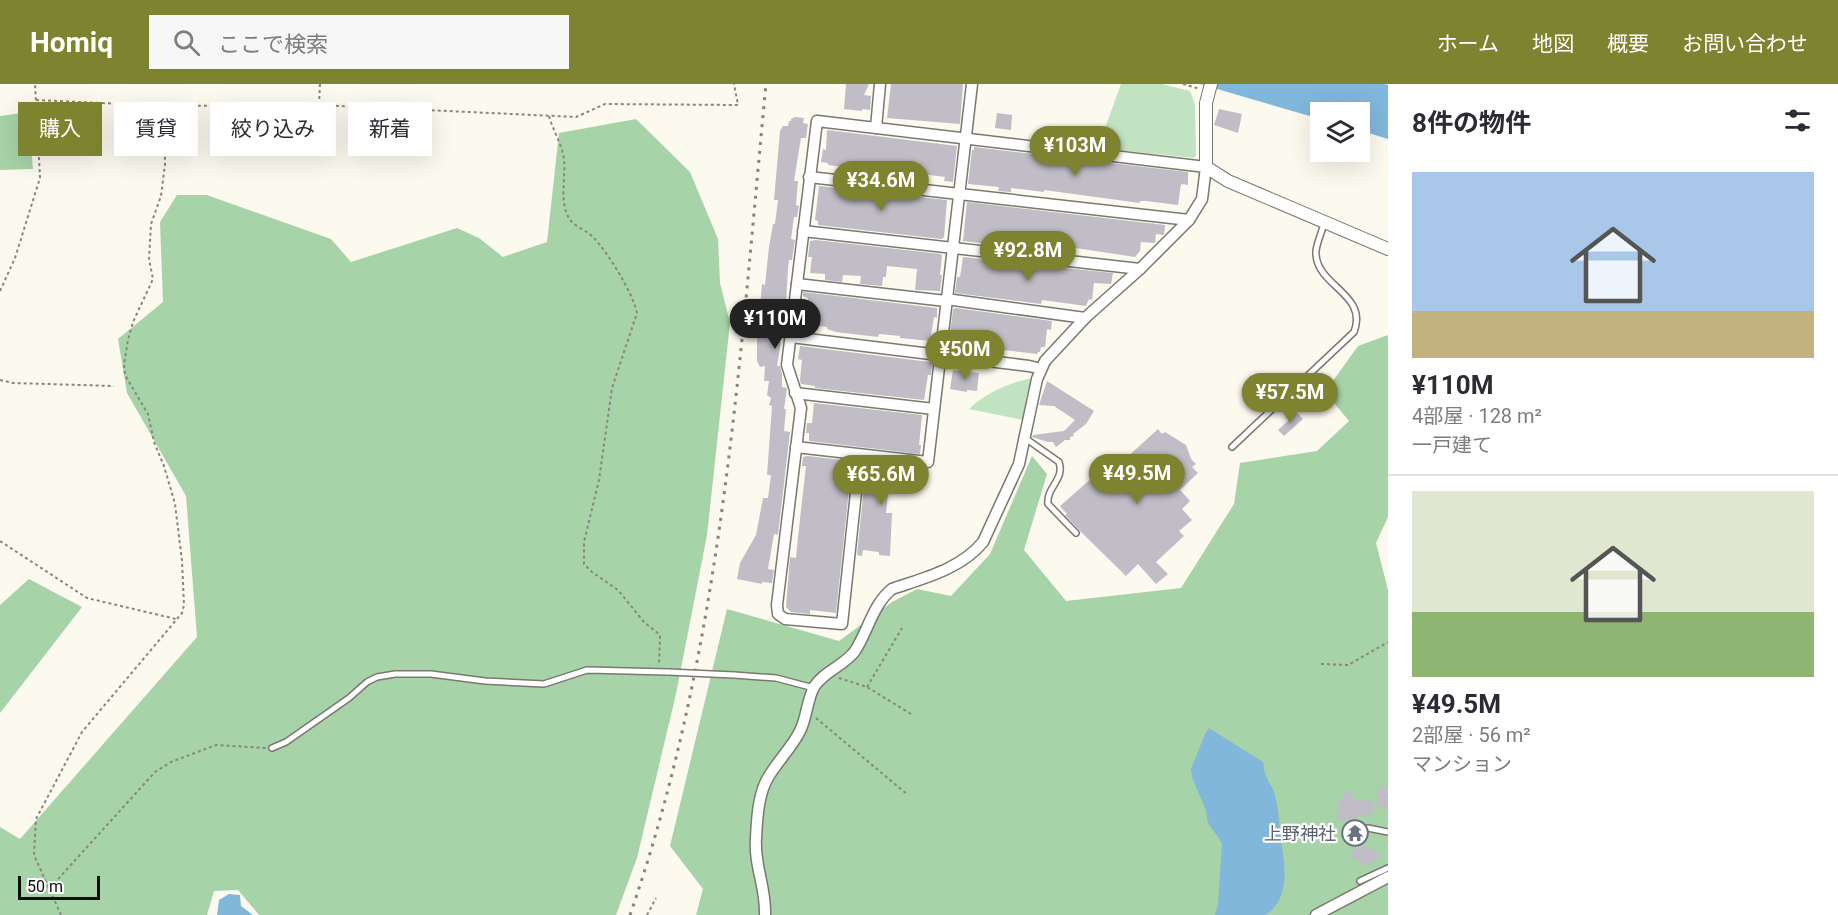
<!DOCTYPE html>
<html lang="ja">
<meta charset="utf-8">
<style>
:root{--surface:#fff;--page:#f7f7f7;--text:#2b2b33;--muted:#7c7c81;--line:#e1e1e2;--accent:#7d832f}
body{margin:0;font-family:Roboto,"Noto Sans JP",sans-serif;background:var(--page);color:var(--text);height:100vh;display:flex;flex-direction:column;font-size:22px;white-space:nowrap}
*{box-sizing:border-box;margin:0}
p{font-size:20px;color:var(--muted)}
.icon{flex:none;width:33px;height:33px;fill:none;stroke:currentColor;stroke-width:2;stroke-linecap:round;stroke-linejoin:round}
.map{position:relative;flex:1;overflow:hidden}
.side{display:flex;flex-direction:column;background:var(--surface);width:450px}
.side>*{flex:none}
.banner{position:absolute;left:18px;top:18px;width:570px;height:54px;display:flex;gap:12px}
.buttons{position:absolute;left:1310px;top:18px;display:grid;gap:12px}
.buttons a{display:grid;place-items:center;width:60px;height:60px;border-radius:0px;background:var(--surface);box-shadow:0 6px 24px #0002;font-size:30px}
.scale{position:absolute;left:18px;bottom:15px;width:82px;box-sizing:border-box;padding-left:6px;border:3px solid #0f0e0b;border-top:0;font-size:16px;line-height:21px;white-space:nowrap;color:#0f0e0b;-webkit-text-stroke:4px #fff;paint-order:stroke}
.price{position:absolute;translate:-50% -51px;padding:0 14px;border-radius:21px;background:var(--accent);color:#fff;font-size:20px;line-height:39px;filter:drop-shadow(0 2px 3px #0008)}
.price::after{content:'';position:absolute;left:50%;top:36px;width:18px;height:14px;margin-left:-9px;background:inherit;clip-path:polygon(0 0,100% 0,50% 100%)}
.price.active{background:#222;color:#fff}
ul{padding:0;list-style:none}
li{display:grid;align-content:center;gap:12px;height:318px;padding:0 24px}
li+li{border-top:2px solid var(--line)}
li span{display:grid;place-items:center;height:186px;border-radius:0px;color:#555}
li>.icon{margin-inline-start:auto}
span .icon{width:108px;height:108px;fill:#fffc;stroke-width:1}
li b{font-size:26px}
h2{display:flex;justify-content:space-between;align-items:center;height:72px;padding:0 24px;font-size:26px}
.chip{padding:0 21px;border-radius:0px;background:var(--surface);box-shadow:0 6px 24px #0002;font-size:21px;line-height:54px}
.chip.active{background:var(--accent);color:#fff}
header{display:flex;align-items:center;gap:36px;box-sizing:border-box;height:84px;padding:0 30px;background:var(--accent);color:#fff}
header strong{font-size:28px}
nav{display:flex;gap:33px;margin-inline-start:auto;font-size:21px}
.search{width:420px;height:54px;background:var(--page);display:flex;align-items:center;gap:15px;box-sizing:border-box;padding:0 21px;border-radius:0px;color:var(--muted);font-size:22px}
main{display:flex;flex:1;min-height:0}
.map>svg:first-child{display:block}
.green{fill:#c2e3c2}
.forest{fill:#a7d3a8}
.water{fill:#81b7db}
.building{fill:#c0bdc6}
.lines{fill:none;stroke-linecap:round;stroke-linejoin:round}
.service-casing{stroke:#7a786f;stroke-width:8}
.minor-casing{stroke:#7a786f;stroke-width:13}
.tertiary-casing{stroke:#7a786f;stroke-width:14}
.path{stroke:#88867f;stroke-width:2;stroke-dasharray:3 3;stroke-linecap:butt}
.service{stroke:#fff;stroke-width:5}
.minor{stroke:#fff;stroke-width:10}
.tertiary{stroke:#fff;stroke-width:12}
.rail{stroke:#86847e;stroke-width:3;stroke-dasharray:3 6;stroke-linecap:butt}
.service-bridge-casing{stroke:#7a786f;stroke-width:8;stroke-linecap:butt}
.service-bridge{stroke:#fff;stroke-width:5}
.labels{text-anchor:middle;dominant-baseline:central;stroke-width:4.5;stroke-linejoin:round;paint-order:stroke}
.worship-label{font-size:18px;fill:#5b616d;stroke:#fff;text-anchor:end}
</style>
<header>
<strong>Homiq</strong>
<div class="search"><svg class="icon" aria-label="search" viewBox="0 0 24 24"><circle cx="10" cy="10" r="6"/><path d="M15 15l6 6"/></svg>ここで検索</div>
<nav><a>ホーム</a><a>地図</a><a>概要</a><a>お問い合わせ</a></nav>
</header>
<main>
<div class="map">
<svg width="1388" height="831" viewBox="0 0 1388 831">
<rect width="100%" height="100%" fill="#fcf9ef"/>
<g class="green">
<path d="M1121,0H1162L1190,7L1195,20L1196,71L1194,74L1098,64L1095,44H1105Z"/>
<path d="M1032,294L1026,313L1023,336L969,325C987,308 1009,299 1032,294Z"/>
</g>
<g class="forest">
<path d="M28,28L33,85L0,86V32Z"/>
<path d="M636,35L690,88L718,155L720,199L730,239L707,451L676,610L637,774L616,831H259L238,806L214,807L207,831H0V743L20,755L197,553L186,412L127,309L118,255L163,218L160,138L177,111H207L331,155L351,178L457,144L479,154L503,173L547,158L559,49Z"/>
<path d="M1388,251V433L1376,459L1388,506V831H696L703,805L670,762L727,525L839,557L892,518L917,505L951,512L990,470L1032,372L1047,390L1024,466L1066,517L1181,504L1234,420L1240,379L1317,367L1349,337L1325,308L1358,262Z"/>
<path d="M29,495L82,523L0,629V521Z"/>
</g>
<g class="water">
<path d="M1200,0H1384L1388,1V55L1359,46V28H1320V35Z"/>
<path d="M1209,644L1263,678C1264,683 1264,688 1266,692C1268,698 1272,702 1274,708C1279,724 1279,738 1281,754C1284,781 1292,812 1266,831H1215L1218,821L1222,759L1208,739L1206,726L1193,696L1191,685L1205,650Z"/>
<path d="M229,810L240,811L241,822L253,831H217L219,816Z"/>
</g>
<g class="building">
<path d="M846,0H869L864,11L871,12L870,26L862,25V27L844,25Z"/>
<path d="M891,0H963L960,40L887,34Z"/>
<path d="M1219,25L1242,30L1238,49L1214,41Z"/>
<path d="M997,29L1012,31L1011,46L995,44Z"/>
<path d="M795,33L804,34L803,39L808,40L806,54H801L794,97H798L796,121L799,122L797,133H794L791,155L795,156L792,176H789L788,184L786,219H784L783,227H779L777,257L781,258L777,282H780L782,290V303L787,304L784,325H786L784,347L790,348L778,451L774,450L768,485L774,486L772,499L762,498V500L737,495L740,479L756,451L763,414H768L771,391H767L772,322L769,321L771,314L767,311L769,297H764L765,282L760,283L757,277V248L755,247L756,233L759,234L762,200L765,201L769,163L773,140H775L778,116H774L780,47L783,42H788L789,37H791V35Z"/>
<path d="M827,46L957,62L953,98L944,97L945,93L914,89V91L886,87L885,90L872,88L871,92L859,91L858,85L828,81V79L821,78L823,65L826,66Z"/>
<path d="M974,63L1188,88V101L1181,100L1178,121L1146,117H1140V119L1044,106V108L1011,104V108L998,107L999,103L968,100L972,66H974Z"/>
<path d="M819,102L947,116L944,153L942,155L818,141V137L815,136Z"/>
<path d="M967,118L1165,141L1164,151L1156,150L1155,159L1141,158L1140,167L1135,173L1069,163L1064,164L1063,169L963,157Z"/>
<path d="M816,156L941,170L942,172L940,191H942L940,207L915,206L917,185L887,182L886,193H883L882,202L860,200L861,192L843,191L842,198L825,196V190L810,189L812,173H808L810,157Z"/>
<path d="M963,173L1113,189L1111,200L1094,199L1092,216L1089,215L1086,222L1042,216L1041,220L955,209L957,193H960Z"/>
<path d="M803,208L937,224V234L934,233L930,257L900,254V252L879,250L878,253L836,248L827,245V243L803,240L808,214L803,212Z"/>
<path d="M956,224L1052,237L1051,246L1047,245L1045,263H1041L1040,268H1038L1037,270L949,259L953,225Z"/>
<path d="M800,262L930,278L932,279L931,291H928L924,316L815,304V302L801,300L800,296L802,276L798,275Z"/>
<path d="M953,286L979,289L977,307L967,306V308L950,305Z"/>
<path d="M1047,297L1094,327L1086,340L1073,350L1074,352L1070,353V356H1065L1056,363L1053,358H1048L1032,353L1033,351L1064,347L1075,336L1054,322L1039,321Z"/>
<path d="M814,319L922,331L919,361H921L920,370L809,357V349H806L807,339H812Z"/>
<path d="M1297,329L1303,335L1284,352L1278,346Z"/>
<path d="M1158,345L1162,350L1165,348L1186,361L1191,375L1196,380L1192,383L1198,389L1180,406L1190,417L1182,425L1192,436L1179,447L1184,452L1156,478L1168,490L1156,500L1138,480L1126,492L1081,448L1065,431L1067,430L1060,422L1101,386L1100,385L1106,379L1107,381L1119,370L1124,376Z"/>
<path d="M807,372L852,377L836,529L810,526V530L791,528L786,523L790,473L796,474L798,453L806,382H802L803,373Z"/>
<path d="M867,379L924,385L922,397L911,395L910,401L894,399V401H889L886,429H892L890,472L879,471V468L863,466L862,472L857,471L864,403H868L871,384H866Z"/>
<path d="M1379,703L1388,704V724L1376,722Z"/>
<path d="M1344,707L1353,708L1352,713L1355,715L1374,717L1373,730L1369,729L1368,733L1357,732L1356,737L1337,736L1339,714L1343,715Z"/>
<path d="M1358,758L1380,770L1376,777L1373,776L1368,783L1350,773Z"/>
</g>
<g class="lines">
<g class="service-casing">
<g id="service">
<path d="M1025,354L1059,378C1065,396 1046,403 1048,420L1076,449"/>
<path d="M1232,363L1354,248C1369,209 1314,202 1316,167C1317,158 1322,148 1324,139"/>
<path d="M734,591L776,594L814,604"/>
<path d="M272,664L286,658L349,614L367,598L377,593L395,590H431L485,597L544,600L587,586L668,588"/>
<path d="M1368,744L1388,748"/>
<path d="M1360,797L1388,784"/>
</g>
</g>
<g class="minor-casing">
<g id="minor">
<path d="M876,44L880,0"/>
<path d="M809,93L1189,136"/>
<path d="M803,147L1140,185"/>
<path d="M797,200L946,217"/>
<path d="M946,215L1085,234"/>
<path d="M791,253L1029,282L1041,285"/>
<path d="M795,309L934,325"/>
<path d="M796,363L928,378L972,0"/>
<path d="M765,831C766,802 754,783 756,754C757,735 758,709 769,692C778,677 792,663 800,647C807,633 807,616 814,603C824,587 844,582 855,567C868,547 873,520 892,505C924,494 961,485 983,458L1019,380L1037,295L1045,277L1085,234L1140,185L1189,136L1202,115L1206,83L817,37L787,281L801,324L777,521L778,530L785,535L842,540L860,371"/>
<path d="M1316,831L1388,793"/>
</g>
</g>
<g class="tertiary-casing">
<path id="tertiary" d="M1211,0L1206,19V83L1228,97L1388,165"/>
</g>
<g class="path">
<path d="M1183,0L1200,5"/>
<path d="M36,16L164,22L319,21L576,33L605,20L738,21L734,0"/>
<path d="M319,21L320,0"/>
<path d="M549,32C553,47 562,60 564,75C566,93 559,118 569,134C574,143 587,146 594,154C608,169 633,209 637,229L612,304L599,396L584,458V480L592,488L618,506L644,538L660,551L659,581"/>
<path d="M0,207L15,174L40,94L35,0"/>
<path d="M0,296L13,299L114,302"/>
<path d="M0,457L87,514L176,535"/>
<path d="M1321,580L1348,581L1388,558"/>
<path d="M839,594L867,603L911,630"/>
<path d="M867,603L902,544"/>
<path d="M816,634L908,711"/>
<path d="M50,804L155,688L171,678L216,661L266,664"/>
<path d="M61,831L34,771L36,735L82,648L182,529L184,521L182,477L175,420L164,382L154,358L148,330L125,291L124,280L128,256L133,238L153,195L149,175L151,140L161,112L165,80L164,22"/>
<path d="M647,831L656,814"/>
</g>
<use href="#service" class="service"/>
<use href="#minor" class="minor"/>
<use href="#tertiary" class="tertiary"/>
<path class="rail" d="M630,831C723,563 739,280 766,0"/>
<g class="service-bridge-casing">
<path id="service-bridge" d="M668,588L734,591"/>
</g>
<use href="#service-bridge" class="service-bridge"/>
</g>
<defs>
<g id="temple-ring" transform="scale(1.35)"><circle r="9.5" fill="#fff" stroke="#6b7280" stroke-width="1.5"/><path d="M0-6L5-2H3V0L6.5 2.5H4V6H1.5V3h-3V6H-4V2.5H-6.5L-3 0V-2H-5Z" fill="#6b7280"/></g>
</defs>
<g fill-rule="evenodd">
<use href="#temple-ring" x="1355" y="749"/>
</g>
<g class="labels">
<g class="worship-label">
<text x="1336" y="749">上野神社</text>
</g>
</g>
</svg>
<div class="buttons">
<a><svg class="icon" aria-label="layers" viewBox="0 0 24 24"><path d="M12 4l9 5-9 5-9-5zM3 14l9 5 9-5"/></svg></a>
</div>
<div class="scale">50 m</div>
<b class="price" style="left:1075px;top:93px">¥103M</b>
<b class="price" style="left:881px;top:128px">¥34.6M</b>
<b class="price" style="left:1028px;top:198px">¥92.8M</b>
<b class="price active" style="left:775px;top:266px">¥110M</b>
<b class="price" style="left:965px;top:297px">¥50M</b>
<b class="price" style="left:1290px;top:340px">¥57.5M</b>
<b class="price" style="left:1137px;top:421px">¥49.5M</b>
<b class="price" style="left:881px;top:422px">¥65.6M</b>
<div class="banner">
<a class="chip active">購入</a>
<a class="chip">賃貸</a>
<a class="chip">絞り込み</a>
<a class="chip">新着</a>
</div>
</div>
<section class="side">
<h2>8件の物件<svg class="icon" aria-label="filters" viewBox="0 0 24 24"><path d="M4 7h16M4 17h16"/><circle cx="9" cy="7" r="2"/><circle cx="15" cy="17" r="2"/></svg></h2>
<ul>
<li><span style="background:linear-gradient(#a9c7e8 75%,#c2b280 0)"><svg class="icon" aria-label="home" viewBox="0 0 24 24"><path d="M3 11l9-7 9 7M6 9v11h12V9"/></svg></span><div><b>¥110M</b><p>4部屋 · 128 m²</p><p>一戸建て</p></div></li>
<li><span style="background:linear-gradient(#dfe7d0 65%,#8fb573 0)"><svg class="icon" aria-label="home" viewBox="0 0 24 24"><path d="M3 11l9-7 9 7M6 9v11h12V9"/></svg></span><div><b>¥49.5M</b><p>2部屋 · 56 m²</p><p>マンション</p></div></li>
</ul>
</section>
</main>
